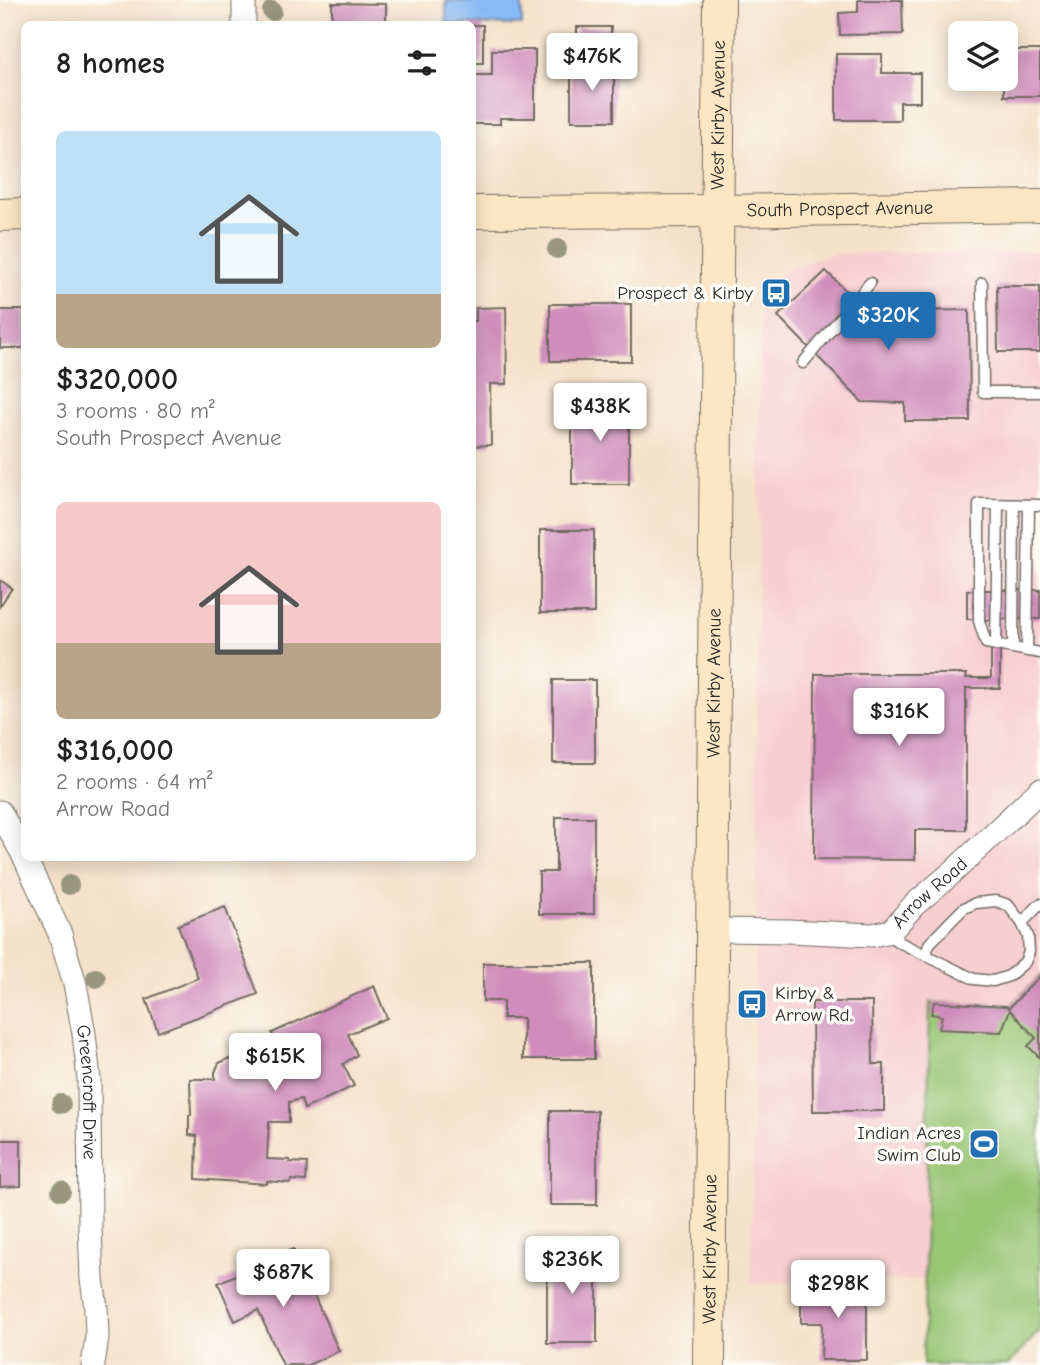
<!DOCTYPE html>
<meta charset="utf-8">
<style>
:root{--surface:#fff;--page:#f6f6f6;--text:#222;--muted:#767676;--accent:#1f6fb2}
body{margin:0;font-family:"Comic Neue",sans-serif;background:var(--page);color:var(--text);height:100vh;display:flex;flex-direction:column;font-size:26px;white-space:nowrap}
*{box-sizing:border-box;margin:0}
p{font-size:23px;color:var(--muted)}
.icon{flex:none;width:38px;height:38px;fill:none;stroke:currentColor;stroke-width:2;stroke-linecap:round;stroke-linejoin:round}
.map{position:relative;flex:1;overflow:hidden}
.drawer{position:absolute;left:21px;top:21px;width:455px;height:840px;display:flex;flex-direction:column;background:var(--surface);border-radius:10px;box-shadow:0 4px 18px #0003}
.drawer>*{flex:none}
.tools{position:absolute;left:948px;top:21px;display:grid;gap:14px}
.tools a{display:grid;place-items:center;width:70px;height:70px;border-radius:10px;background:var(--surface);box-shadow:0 4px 18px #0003;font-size:35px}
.price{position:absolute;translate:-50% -60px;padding:0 16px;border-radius:7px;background:#fff;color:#222;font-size:23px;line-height:46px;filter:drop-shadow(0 2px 4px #0008)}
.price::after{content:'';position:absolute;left:50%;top:42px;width:21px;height:16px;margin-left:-10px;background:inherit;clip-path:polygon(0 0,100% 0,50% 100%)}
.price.on{background:var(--accent);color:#fff}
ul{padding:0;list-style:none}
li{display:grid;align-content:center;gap:14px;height:371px;padding:0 35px}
li span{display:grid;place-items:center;height:217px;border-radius:10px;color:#555}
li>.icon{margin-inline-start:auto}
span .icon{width:126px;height:126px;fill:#fffc;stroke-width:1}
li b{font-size:30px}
h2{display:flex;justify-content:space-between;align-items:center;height:84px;padding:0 35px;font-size:30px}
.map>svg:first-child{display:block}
.built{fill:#f7cfd0}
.pitch{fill:#98c675;stroke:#627850;stroke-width:2}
.water{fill:#88baf5;stroke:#5a7290;stroke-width:2}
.building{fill:#d08cbc}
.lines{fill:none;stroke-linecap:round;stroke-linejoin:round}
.lane-casing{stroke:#726b62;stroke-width:13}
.street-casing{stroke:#726b62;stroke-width:25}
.secondary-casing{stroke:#726b62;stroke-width:34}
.lane{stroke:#fff;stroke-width:10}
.street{stroke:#fff;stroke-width:23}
.secondary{stroke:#fce6c4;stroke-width:32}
.tree{fill:#98977e}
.labels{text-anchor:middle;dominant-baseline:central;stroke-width:7;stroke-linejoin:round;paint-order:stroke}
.street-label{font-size:19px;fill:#2b2b2b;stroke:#fdfcf7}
.poi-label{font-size:19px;fill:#2b2b2b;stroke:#fdfcf7;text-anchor:end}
</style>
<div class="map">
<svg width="1040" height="1365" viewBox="0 0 1040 1365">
<rect width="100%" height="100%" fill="#fdfcf7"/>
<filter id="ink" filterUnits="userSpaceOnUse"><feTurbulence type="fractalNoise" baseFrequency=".0143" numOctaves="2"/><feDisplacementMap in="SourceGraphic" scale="14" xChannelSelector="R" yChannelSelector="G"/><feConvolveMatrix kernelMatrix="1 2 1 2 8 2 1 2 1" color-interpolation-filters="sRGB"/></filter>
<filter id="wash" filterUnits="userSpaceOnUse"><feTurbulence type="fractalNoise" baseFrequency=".00686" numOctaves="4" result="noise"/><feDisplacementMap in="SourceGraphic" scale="28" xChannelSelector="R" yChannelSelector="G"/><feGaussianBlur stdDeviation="1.57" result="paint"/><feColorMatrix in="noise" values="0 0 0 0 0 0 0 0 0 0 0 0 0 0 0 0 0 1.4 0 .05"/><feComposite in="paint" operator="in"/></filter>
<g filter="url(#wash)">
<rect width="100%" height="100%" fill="#f5e1c9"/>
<path class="built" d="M1001,252H1040V1330L1008,1365H923L924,1280L751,1284L756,895L760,325L762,303L769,288L781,273L797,265L822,257L839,253Z"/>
<path class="pitch" d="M1040,976V1330L1008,1365H923L930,1002L1006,1006L1009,1008Z"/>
<path class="water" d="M446,1L522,2V25L446,24Z"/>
<g id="blocks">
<g class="building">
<path d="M858,0H902L903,34L840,35L839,13L858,12Z"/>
<path d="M332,3L386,4V24H332Z"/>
<rect x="472" y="25" width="11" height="38"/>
<path d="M577,27H611V60L577,59Z"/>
<path d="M492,50H535V118H500V124H472V75H492Z"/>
<path d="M1006,50H1040V96H1004V79H1006Z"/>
<path d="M836,54H882V73H920V102H900V120H836Z"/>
<rect x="571" y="65" width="43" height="56"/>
<path d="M826,271L891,335H905L904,311L969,310L970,421H905V403L862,402L778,316Z"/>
<path d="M997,286H1040V352H998Z"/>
<rect x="550" y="304" width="81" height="57"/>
<path d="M506,307L507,384H490L491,445L472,446V321H476V308Z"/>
<rect x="0" y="310" width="24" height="38"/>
<rect x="572" y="402" width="57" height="82"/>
<rect x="540" y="530" width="54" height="83"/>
<path d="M0,580L12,588L0,606Z"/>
<path d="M967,590H1040V619H1000V688H966V830H915V860L814,859L815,674H967L966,678H991V620L967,619Z"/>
<rect x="553" y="680" width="42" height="83"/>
<path d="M556,817H594V914H539V872H556Z"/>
<path d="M225,907L258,994L158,1032L146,999L198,978L178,925Z"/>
<path d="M483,963H594V1059H523V1018H503V1001H483Z"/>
<path d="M1040,976V1058L1028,1046L1036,1038L1010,1010L1001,1032L939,1029L942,1016L931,1014L934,1002L1006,1006L1009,1008Z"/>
<path d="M374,986L387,1018L348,1034L357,1055L343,1064L354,1086L304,1109L301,1099L289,1102V1122H269L267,1159L290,1160V1162L307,1163L306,1181L291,1180L290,1183L267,1181V1184L196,1179L197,1136L189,1135V1115H191L190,1079H215V1072L219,1063L228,1059L269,1065L282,1061L272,1033Z"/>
<path d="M812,1002H872L873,1064H884V1111H813Z"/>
<rect x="550" y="1111" width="47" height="94"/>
<path d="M0,1140H21V1186L0,1187Z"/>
<rect x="547" y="1248" width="50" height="95"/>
<path d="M293,1249L339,1351L308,1365H283L258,1310L235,1321L218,1283Z"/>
<path d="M801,1286L867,1287V1360H821L822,1323H801Z"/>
</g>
</g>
</g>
<g filter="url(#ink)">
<use href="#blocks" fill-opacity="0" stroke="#726b62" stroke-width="2"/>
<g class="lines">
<g class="lane-casing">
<g id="lane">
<path d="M982,283L983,392H1040"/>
<path d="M803,363L870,283"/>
<path d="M1040,505L979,504V621L986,643L1040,653"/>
<path d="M996,645L998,505"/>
<path d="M1013,648L1014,505"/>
<path d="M1027,651L1029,505"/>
<path d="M1022,923L1040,904"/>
<path d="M886,933L897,941L974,979L993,981L1009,976L1025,962L1029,952L1028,936L1022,923L1008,905L996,901L976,903L964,908L951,921L929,944L926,955"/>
</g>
</g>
<g class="street-casing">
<g id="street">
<path d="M244,24V0"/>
<path d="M0,812L24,856"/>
<path id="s1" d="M25,858L60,934L75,984L84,1034L89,1079L90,1228L92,1279L96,1308L97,1337L93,1365"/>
<path id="s2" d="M712,930L788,931L872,935L891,931L914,905L954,871L1040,790"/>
</g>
</g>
<g class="secondary-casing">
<g id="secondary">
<path id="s3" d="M472,212L718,211L1040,206"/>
<path d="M0,215L24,214"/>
<path id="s4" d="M709,1365L719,0"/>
</g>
</g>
<use href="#lane" class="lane"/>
<use href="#street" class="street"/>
<use href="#secondary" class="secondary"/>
</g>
<g class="tree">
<circle cx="272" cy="11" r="10"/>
<circle cx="557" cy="249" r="10"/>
<circle cx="69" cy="885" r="10"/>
<circle cx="96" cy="978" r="10"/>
<circle cx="61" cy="1104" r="10"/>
<circle cx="61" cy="1191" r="10"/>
</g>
</g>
<defs>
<g id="bus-square" transform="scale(1.575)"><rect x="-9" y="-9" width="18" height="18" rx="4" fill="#1f6fb2" stroke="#fdfcf7"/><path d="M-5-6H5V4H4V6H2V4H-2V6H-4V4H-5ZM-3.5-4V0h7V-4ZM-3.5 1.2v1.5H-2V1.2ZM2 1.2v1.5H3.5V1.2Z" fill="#fff"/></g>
<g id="stadium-square" transform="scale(1.575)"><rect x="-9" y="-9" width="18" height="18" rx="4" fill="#1f6fb2" stroke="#fdfcf7"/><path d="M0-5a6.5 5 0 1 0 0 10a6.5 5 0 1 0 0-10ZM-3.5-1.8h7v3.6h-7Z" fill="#fff"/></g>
</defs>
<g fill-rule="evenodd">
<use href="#bus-square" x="776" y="293"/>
<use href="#bus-square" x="752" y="1004"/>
<use href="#stadium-square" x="984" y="1144"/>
</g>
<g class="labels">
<g class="street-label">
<text stroke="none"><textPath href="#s4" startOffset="1250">West Kirby Avenue</textPath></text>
<text stroke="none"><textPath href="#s3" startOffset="368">South Prospect Avenue</textPath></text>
<text stroke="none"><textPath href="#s4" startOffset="682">West Kirby Avenue</textPath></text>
<text stroke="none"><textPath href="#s2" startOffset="234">Arrow Road</textPath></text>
<text stroke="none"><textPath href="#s1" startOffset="245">Greencroft Drive</textPath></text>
<text stroke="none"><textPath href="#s4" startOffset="116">West Kirby Avenue</textPath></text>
</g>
<g class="poi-label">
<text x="753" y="293">Prospect &amp; Kirby</text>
<text x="775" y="993" text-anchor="start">Kirby &amp;<tspan x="775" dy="22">Arrow Rd.</tspan></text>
<text x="961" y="1133">Indian Acres<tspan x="961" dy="22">Swim Club</tspan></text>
</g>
</g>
</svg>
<div class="tools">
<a><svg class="icon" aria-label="layers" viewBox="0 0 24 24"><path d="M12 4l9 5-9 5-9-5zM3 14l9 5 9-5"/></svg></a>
</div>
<b class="price" style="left:592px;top:93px">$476K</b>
<b class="price on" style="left:888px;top:352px">$320K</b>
<b class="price" style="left:600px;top:443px">$438K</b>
<b class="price" style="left:899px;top:748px">$316K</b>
<b class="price" style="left:275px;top:1093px">$615K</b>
<b class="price" style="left:572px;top:1296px">$236K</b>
<b class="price" style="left:283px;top:1309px">$687K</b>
<b class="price" style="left:838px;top:1320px">$298K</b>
<section class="drawer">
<h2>8 homes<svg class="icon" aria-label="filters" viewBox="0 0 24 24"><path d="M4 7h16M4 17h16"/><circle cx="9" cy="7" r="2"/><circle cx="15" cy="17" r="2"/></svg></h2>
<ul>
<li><span style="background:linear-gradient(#bfe0f5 75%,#b9a48a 0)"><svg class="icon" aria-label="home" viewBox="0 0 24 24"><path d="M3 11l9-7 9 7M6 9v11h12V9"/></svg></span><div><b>$320,000</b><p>3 rooms · 80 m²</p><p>South Prospect Avenue</p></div></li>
<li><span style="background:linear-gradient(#f6c9c9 65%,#b9a48a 0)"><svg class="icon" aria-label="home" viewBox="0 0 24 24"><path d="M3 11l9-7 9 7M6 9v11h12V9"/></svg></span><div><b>$316,000</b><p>2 rooms · 64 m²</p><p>Arrow Road</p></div></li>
</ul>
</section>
</div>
